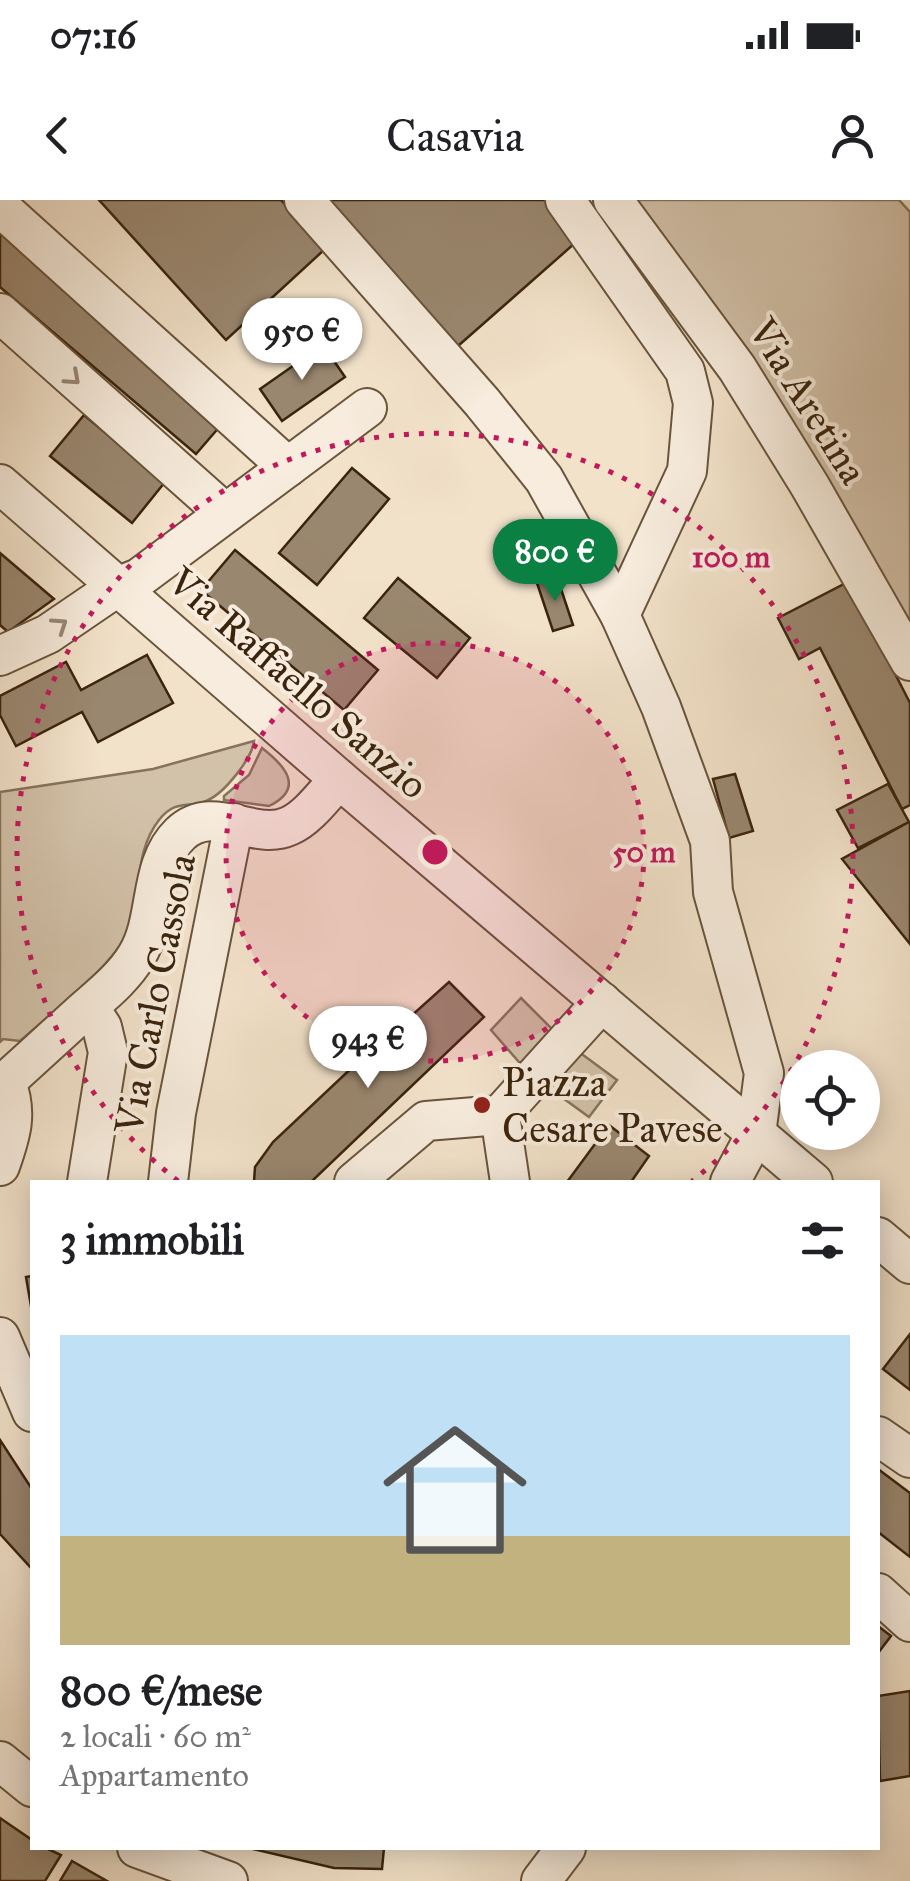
<!DOCTYPE html>
<html lang="it">
<meta charset="utf-8">
<style>
:root{--surface:#fff;--page:#f2f2f2;--text:#202124;--muted:#757577;--accent:#0b8043}
body{margin:0;font-family:"IM FELL Great Primer",serif;background:var(--page);color:var(--text);height:100vh;display:flex;flex-direction:column;font-size:38px;white-space:nowrap}
*{box-sizing:border-box;margin:0}
p{font-size:32px;color:var(--muted)}
.icon{flex:none;width:55px;height:55px;fill:none;stroke:currentColor;stroke-width:2;stroke-linecap:round;stroke-linejoin:round}
.map{position:relative;flex:1;overflow:hidden}
.drawer{position:absolute;left:30px;top:980px;width:850px;height:670px;display:flex;flex-direction:column;background:var(--surface);border-radius:0px;box-shadow:0 5px 25px #0003}
.drawer>*{flex:none}
.tools{position:absolute;left:780px;top:850px;display:grid;gap:20px}
.tools a{display:grid;place-items:center;width:100px;height:100px;border-radius:50%;background:var(--surface);box-shadow:0 5px 25px #0003;font-size:50px}
.price{position:absolute;translate:-50% -85px;padding:0 22px;border-radius:35px;background:#fff;color:#222;font-size:32px;line-height:65px;filter:drop-shadow(0 2px 5px #0008)}
.price::after{content:'';position:absolute;left:50%;top:60px;width:30px;height:22px;margin-left:-15px;background:inherit;clip-path:polygon(0 0,100% 0,50% 100%)}
.price.current{background:var(--accent);color:#fff}
ul{padding:0;list-style:none}
li{display:grid;align-content:center;gap:20px;height:530px;padding:0 30px}
li span{display:grid;place-items:center;height:310px;border-radius:0px;color:#555}
li>.icon{margin-inline-start:auto}
span .icon{width:180px;height:180px;fill:#fffc;stroke-width:1}
li b{font-size:42px}
h2{display:flex;justify-content:space-between;align-items:center;height:120px;padding:0 30px;font-size:42px}
.status{display:flex;justify-content:space-between;align-items:center;height:70px;padding:0 50px;background:var(--surface);direction:ltr}
.status svg{height:28px;fill:currentColor}
header{display:flex;justify-content:space-between;align-items:center;height:130px;padding:0 30px;background:var(--surface);font-size:45px;font-weight:600}
.map>svg:first-child{display:block}
.green{fill:#d3c2aa;stroke:#87735c;stroke-width:2.5}
.building{fill:#9a876f;stroke:#3b240d;stroke-width:2.5}
.lines{fill:none;stroke-linecap:round;stroke-linejoin:round}
.minor-casing{stroke:#69543c;stroke-width:42}
.minor{stroke:#f7ecdd;stroke-width:38}
.oneway{stroke:#998875}
.ring{fill:none;stroke:#c2185b;stroke-width:5;stroke-dasharray:5 10}
.poi-dot{fill:#8f2418;stroke:#f7ecdd;stroke-width:4}
.labels{text-anchor:middle;dominant-baseline:central;stroke-width:8;stroke-linejoin:round;paint-order:stroke}
.street-label{font-size:40px;fill:#3b240d;stroke:#f7ecdd}
.poi-label{font-size:40px;fill:#3b240d;stroke:#f7ecdd;text-anchor:start}
.centre{fill:#c2185b;stroke:#f7ecdd;stroke-width:5}
.ring-label{font-size:30px;text-anchor:middle;font-weight:bold;fill:#c2185b;stroke:#f7ecdd;stroke-width:8;stroke-linejoin:round;paint-order:stroke}
</style>
<div class="status"><b>07:16</b><svg viewBox="0 0 49 12"><path d="M0 12V9h3v3zM5 12V6h3v6zM10 12V3h3v9zM15 12V0h3v12zM26 1h20v11H26zM47 4h2v5h-2z"/></svg></div>
<header><svg class="icon" aria-label="back" viewBox="0 0 24 24"><path d="M15 5l-7 7 7 7"/></svg>Casavia<svg class="icon" aria-label="person" viewBox="0 0 24 24"><circle cx="12" cy="8" r="4"/><path d="M4 21q1-7 8-7t8 7"/></svg></header>
<div class="map">
<svg width="910" height="1681" viewBox="0 0 910 1681">
<rect width="100%" height="100%" fill="#f2e2ca"/>
<filter id="stains"><feTurbulence type="fractalNoise" baseFrequency=".002" numOctaves="4"/><feColorMatrix values="0 0 0 0 .2 0 0 0 0 .09 0 0 0 0 .02 0 0 0 .5 -.17"/></filter>
<radialGradient id="worn" r=".72"><stop offset=".6" stop-color="#630" stop-opacity="0"/><stop offset="1" stop-color="#630" stop-opacity=".3"/></radialGradient>
<g class="green">
<path d="M632,0H899L910,12V434Z"/>
<path d="M254,541C252,559 224,593 208,600C190,609 176,598 159,620C133,653 143,695 128,731C113,767 50,814 20,841L3,839L0,842V592L153,569Z"/>
<path d="M262,548C284,565 306,588 269,606L224,600V596L249,575Z"/>
<path d="M521,798L558,835L525,869L491,830Z"/>
<path d="M575,849L617,880L589,917L545,885Z"/>
</g>
<g class="building">
<path d="M99,0H281L325,49L226,140Z"/>
<path d="M328,0H551L583,36L458,146Z"/>
<path d="M0,22L228,217L196,254L0,87Z"/>
<path d="M323,145L345,177L282,221L260,189Z"/>
<path d="M84,215L165,282L132,323L50,256Z"/>
<path d="M352,268L389,299L317,385L279,353Z"/>
<path d="M235,350L378,470L344,510L201,390Z"/>
<path d="M0,353L54,399L8,432L0,425Z"/>
<path d="M557,377L573,425L553,431L537,383Z"/>
<path d="M398,378L470,438L437,478L364,418Z"/>
<path d="M848,382L910,503V605L902,609L820,448L799,459L778,418Z"/>
<path d="M147,455L173,503L98,542L82,512L16,546L0,515V496L66,462L81,490Z"/>
<path d="M735,574L753,631L729,638L713,579Z"/>
<path d="M888,584L909,622L858,648L837,610Z"/>
<path d="M909,622L910,623V744L842,659Z"/>
<path d="M449,782L484,817L311,982H254L255,967L273,942L360,860L371,870L389,854L380,844Z"/>
<path d="M609,925L649,956L631,982H567Z"/>
<path d="M32,1076V1112L26,1077Z"/>
<path d="M910,1134V1190L883,1169Z"/>
<path d="M0,1240L32,1289V1369L0,1334Z"/>
<path d="M878,1269L910,1293V1357L878,1332Z"/>
<path d="M878,1426L891,1436L878,1453Z"/>
<path d="M910,1491V1576L880,1581L878,1496Z"/>
<path d="M0,1618L32,1640V1648H46L61,1655L45,1681H0Z"/>
<path d="M249,1648H384L382,1669L334,1668Z"/>
<path d="M72,1661L107,1681H60Z"/>
</g>
<g class="lines">
<g class="minor-casing">
<g id="minor">
<path d="M304,0L482,202L544,279L620,415L661,507L710,641L713,692L764,873L756,934L730,982"/>
<path d="M565,0L685,171L693,203L687,271L620,415"/>
<path d="M613,0L737,168L810,286L910,461"/>
<path d="M0,7L288,267"/>
<path d="M0,113L225,313"/>
<path d="M0,284L339,579L813,982"/>
<path d="M0,456L48,434L117,387L139,378L367,208"/>
<path d="M0,887C26,863 53,839 79,815C99,797 123,779 137,755C159,719 148,665 180,634C213,602 254,642 289,626C308,618 325,594 339,579"/>
<path d="M500,915L510,982"/>
<path d="M0,966C11,935 18,913 6,882"/>
<path d="M87,982L108,852L102,827L89,807"/>
<path d="M168,982L176,913L234,623"/>
<path d="M354,982L426,921L500,915L602,802"/>
<path d="M878,1037L910,1064"/>
<path d="M0,1137L32,1212"/>
<path d="M878,1236L910,1258"/>
<path d="M878,1393L910,1422"/>
<path d="M0,1561L32,1587"/>
<path d="M137,1648L228,1681"/>
<path d="M541,1681L566,1648"/>
</g>
</g>
<use href="#minor" class="minor"/>
</g>
<defs><path id="oneway-chevron" d="M-2-3.5L2.5 0L-2 3.5" fill="none" stroke-width="1.6" stroke-linecap="round" stroke-linejoin="round" transform="scale(2.5)"/></defs>
<g class="oneway">
<use href="#oneway-chevron" transform="translate(73 178) rotate(42)"/>
<use href="#oneway-chevron" transform="translate(60 425) rotate(-34)"/>
</g>
<circle cx="435" cy="652" r="209" fill="#c2185b" fill-opacity=".12"/>
<g class="ring">
<circle cx="435" cy="652" r="209"/>
<path d="M178 981A418 418 0 1 1 692 981"/>
</g>
<circle class="poi-dot" cx="482" cy="905" r="10"/>
<g class="labels">
<g class="street-label">
<text transform="translate(808 201) rotate(58)">Via Aretina</text>
<text transform="translate(298 483) rotate(41)">Via Raffaello Sanzio</text>
<text transform="translate(155 794) rotate(-79)">Via Carlo Cassola</text>
</g>
<g class="poi-label">
<text x="502" y="882">Piazza<tspan x="502" dy="46">Cesare Pavese</tspan></text>
</g>
</g>
<circle cx="435" cy="652" r="15" class="centre"/>
<g class="ring-label">
<text x="731" y="367">100 m</text>
<text x="644" y="662">50 m</text>
</g>
<rect width="100%" height="100%" filter="url(#stains)"/>
<rect width="100%" height="100%" fill="url(#worn)"/>
</svg>
<div class="tools">
<a><svg class="icon" aria-label="locate" viewBox="0 0 24 24"><circle cx="12" cy="12" r="6"/><path d="M12 2v4M12 18v4M2 12h4M18 12h4"/></svg></a>
</div>
<b class="price" style="left:302px;top:183px">950 €</b>
<b class="price current" style="left:555px;top:404px">800 €</b>
<b class="price" style="left:368px;top:891px">943 €</b>
<section class="drawer">
<h2>3 immobili<svg class="icon" aria-label="filters" viewBox="0 0 24 24"><path d="M4 7h16M4 17h16"/><circle cx="9" cy="7" r="2"/><circle cx="15" cy="17" r="2"/></svg></h2>
<ul>
<li><span style="background:linear-gradient(#bfe0f5 65%,#c2b280 0)"><svg class="icon" aria-label="home" viewBox="0 0 24 24"><path d="M3 11l9-7 9 7M6 9v11h12V9"/></svg></span><div><b>800 €/mese</b><p>2 locali · 60 m²</p><p>Appartamento</p></div></li>
</ul>
</section>
</div>
